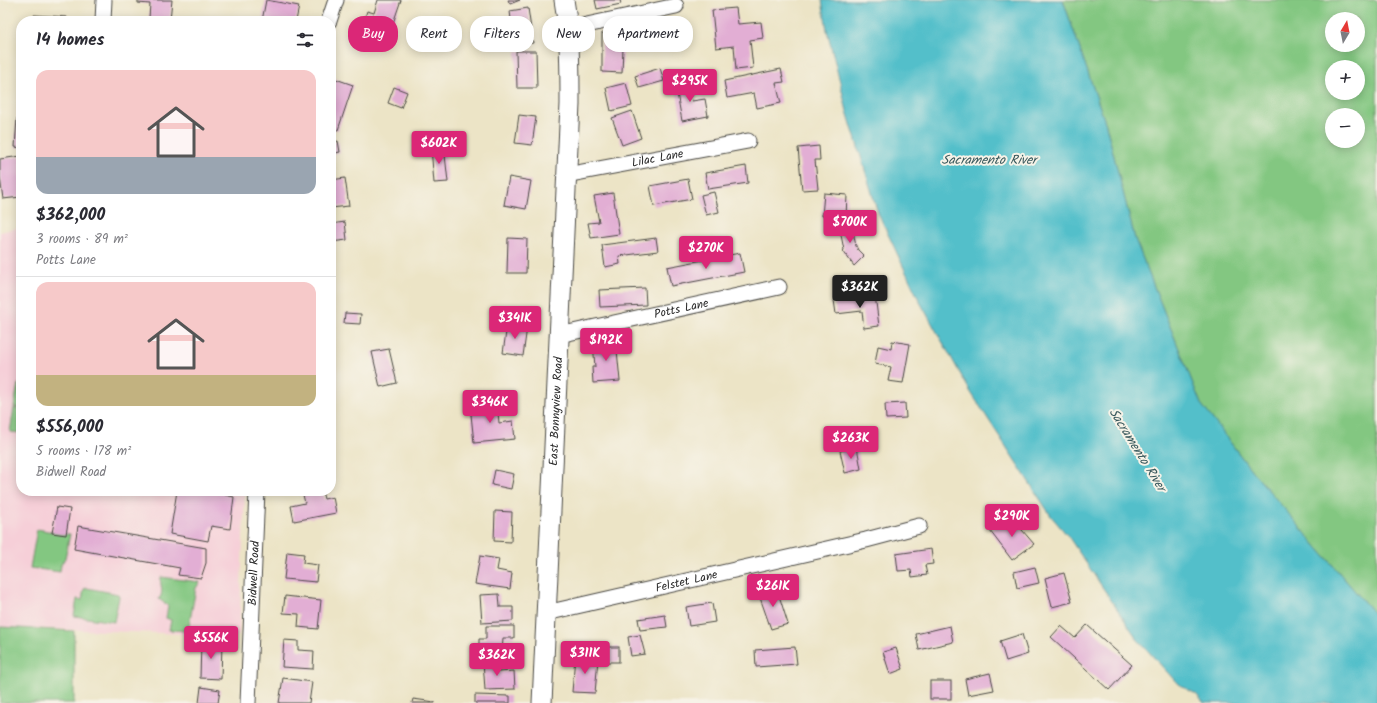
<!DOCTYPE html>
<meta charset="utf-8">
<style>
:root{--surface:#fff;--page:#f7f7f7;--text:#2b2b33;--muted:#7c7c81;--line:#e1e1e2;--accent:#db2777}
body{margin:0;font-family:Kalam,sans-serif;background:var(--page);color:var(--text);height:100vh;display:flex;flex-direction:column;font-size:15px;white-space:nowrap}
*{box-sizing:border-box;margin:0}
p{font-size:13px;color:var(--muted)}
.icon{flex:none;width:22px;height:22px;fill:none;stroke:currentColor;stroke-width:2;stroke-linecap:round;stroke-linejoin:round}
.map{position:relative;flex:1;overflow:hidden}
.side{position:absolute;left:16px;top:16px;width:320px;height:480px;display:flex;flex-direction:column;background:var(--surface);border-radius:16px;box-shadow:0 2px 10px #0003}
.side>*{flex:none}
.top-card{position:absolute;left:348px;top:16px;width:380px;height:36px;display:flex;gap:8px}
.needle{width:26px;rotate:10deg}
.tools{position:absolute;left:1325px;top:12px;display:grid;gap:8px}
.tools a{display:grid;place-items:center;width:40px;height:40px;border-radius:50%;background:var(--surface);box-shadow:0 2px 10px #0003;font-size:20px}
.price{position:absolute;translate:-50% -34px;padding:0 9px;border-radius:4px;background:var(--accent);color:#fff;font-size:13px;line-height:26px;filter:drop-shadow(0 1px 2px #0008)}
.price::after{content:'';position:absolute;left:50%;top:24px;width:12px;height:9px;margin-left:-6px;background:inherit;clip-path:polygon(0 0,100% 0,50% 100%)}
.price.selected{background:#222;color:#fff}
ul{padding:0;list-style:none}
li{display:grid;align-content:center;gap:8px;height:212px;padding:0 20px}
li+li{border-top:1px solid var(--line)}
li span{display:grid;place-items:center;height:124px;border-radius:12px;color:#555}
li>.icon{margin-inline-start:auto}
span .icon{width:72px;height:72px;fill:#fffc;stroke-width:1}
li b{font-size:17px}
h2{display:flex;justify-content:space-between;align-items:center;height:48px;padding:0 20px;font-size:17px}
.tag{padding:0 14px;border-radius:16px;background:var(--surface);box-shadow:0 2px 10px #0003;font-size:14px;line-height:36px}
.tag.selected{background:var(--accent);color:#fff}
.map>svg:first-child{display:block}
.built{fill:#f6cfd8}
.green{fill:#83c781;stroke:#577956;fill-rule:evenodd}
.water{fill:#52bfca;stroke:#3e757a}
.building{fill:#e2aed4}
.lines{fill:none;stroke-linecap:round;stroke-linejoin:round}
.minor-casing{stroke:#484742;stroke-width:17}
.tertiary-casing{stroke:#484742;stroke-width:21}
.minor{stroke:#fff;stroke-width:15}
.tertiary{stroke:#fff;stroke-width:19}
.labels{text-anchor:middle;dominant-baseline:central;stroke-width:4;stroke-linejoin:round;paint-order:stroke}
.street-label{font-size:12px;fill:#2b2b2b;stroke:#f7f3e8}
.water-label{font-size:13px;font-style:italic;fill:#37575b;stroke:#f7f3e8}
</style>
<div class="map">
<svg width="1377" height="703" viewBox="0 0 1377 703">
<rect width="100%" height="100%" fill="#f7f3e8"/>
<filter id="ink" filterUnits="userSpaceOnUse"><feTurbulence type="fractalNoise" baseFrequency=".025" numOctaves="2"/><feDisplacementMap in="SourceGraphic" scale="8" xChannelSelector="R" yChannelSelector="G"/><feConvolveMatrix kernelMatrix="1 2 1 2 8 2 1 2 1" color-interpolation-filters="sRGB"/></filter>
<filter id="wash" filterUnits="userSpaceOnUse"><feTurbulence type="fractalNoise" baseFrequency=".012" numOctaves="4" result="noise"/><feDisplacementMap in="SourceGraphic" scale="16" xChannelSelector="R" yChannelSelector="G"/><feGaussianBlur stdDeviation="0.9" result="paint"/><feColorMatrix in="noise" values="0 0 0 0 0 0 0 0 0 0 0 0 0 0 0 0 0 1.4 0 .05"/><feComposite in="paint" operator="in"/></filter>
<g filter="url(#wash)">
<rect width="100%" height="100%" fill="#ece4c6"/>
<path class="built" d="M21,227V491H245L239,636L0,627V232Z"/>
<g class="green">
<path d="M1063,0H1377V617L1252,471L1201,404L1135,239L1106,125ZM1332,19H1358V45H1332ZM1332,67H1358V93H1332ZM1332,115H1358V141H1332Z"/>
<path d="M18,384L21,385V408L14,407Z"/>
<path d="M14,408L21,410V433L10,432Z"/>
<path d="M37,529L53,532V533L65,535L66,534H70L65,558L61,565L60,572L30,568Z"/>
<path d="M161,577L200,582L196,588L188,631L169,630L171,620L166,618L168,606L159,599C165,591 159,585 161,577Z"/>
<path d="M87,588L118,594L119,597L114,622L74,616L77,599L82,600L84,589Z"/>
<path d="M0,627L74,631V703H0Z"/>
</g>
<path class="water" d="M822,0H1063L1106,125L1135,239L1201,404L1252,471L1377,617V703H1204L1196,694L1178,684L1138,640L1068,536L1051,516L970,391L920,302L878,213L847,111L827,30Z"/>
<g id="blocks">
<g class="building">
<path d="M138,0H172L170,20L149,18L150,4L138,3Z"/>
<path d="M266,0L299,6L296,21L284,19V21H262Z"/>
<path d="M378,0H401L389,35L362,26L367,11L374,13Z"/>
<path d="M508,0H520L510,4Z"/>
<path d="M595,0H620L621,4L597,9Z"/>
<path d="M528,8L533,43L514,45L510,11Z"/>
<path d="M736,8L738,24L761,22L763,38L750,40L753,68L736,70L734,46L716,48L712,10Z"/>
<path d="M34,15L67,17V21H33Z"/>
<path d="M602,33L629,34L628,48H623L622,73L602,72Z"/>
<path d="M516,51H536L537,88H517Z"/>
<path d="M660,68L664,81L639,88L635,76Z"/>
<path d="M781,69L784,82L776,83L781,103L757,108L754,93L727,98L724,81Z"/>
<path d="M333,78L353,85L338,130L331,128V83Z"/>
<path d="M688,80L692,101L705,99L708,116L682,121L675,82Z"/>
<path d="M626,83L632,106L611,111L606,88Z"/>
<path d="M394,87L407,92L401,108L388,103Z"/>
<path d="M632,111L641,138L622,145L612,118Z"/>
<path d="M519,115L536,117L532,145L515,143Z"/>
<path d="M17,118H21V148L15,147Z"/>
<path d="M338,141L340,152L331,154V143Z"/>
<path d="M444,146L448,182L434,183L431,148Z"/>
<path d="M819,146L820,160H815L818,189L802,190L798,148Z"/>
<path d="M21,156V197L3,199L0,177V159Z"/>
<path d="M332,156L334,170L331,171V157Z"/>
<path d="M746,166L748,183L708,189L705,173Z"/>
<path d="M509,177L531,181L526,209L504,205Z"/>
<path d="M345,178L349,206L331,208V180Z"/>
<path d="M688,179L692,199L654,206L650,186Z"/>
<path d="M714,192L719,212L706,215L701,195Z"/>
<path d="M613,193L619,234L591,238L588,223L599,222L594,196Z"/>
<path d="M824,193L847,195L846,217L822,216Z"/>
<path d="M345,222L347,240L331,242V224Z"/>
<path d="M851,222L856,246L858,250L864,256L854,266L843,251L844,250L839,225Z"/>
<path d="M508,238L527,239L526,273H507Z"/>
<path d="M656,238L658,251L619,256L620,264L605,267L602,245Z"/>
<path d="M740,253L744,272L671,286L667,267Z"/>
<path d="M645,288L646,305L600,307L599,290Z"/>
<path d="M875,295L879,326L864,328L862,311L836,314L834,300Z"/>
<path d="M345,313L361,314L360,324L344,323Z"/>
<path d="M507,325L527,327L523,356L503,353Z"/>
<path d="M616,340L620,381L593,383L592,367H595L593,342Z"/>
<path d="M892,341L910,344L903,383L888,381L891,367L875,364L878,346L891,349Z"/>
<path d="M389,349L397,383L380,387L372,352Z"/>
<path d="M497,402L499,423L513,421L515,439L474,443L470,405Z"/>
<path d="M905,403L906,418L886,419L885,404Z"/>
<path d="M857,447L861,469L845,473L840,451Z"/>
<path d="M495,470L514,474L511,489L492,485Z"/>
<path d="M177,491H225V495L234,497L230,529L211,526L208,541L170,534Z"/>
<path d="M302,491H322L324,499L333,497L336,513L294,521L291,506L305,503Z"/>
<path d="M57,507L70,509L66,535L52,533Z"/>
<path d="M495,511L512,512L511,542L494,541Z"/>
<path d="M1010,516L1034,544L1012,560L990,531Z"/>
<path d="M78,526L206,548V563L201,578L178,575L180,568L74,549Z"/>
<path d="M931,549L933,564L925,565L927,575L912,577L911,570L898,571L896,554Z"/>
<path d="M287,552L304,554L303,563L318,565L316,582L284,579Z"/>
<path d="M480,556L499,559L497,570L512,573L510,589L475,584Z"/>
<path d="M1035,567L1039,583L1017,588L1014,572Z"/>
<path d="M1064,573L1072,602L1052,607L1045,578Z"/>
<path d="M776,586L788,624L771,629L758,592Z"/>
<path d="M499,594L500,607H513V621L482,623L480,595Z"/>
<path d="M285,596L321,600L318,629L298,627L299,614L283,613Z"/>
<path d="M712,603L715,622L689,626L686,607Z"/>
<path d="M665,615L667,627L640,630L638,619Z"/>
<path d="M1087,625L1132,665L1109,690L1051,637L1061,626L1075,638Z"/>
<path d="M486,626H514V638H503L502,654H479V639H486Z"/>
<path d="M950,626L953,642L919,650L916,634Z"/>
<path d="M1022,634L1028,654L1006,661L1000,641Z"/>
<path d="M640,635L645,654L631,656L628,637Z"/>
<path d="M284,640L298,641V650L314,651L313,669L282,667Z"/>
<path d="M201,642L222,643L221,679L200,678Z"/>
<rect x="607" y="647" width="12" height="15"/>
<path d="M795,647L797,664L756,667L755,650Z"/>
<path d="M896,648L903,669L890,674L883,652Z"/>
<path d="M575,657L598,659L595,693L572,692Z"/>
<path d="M483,661H498V672L514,671L515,689L485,690Z"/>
<path d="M990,673L994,690L968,695L965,679Z"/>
<path d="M283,678L312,682L309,703H279Z"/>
<rect x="930" y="681" width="21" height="18"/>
<path d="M201,687L220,690L218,703H199Z"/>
<path d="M475,695L510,696V703H475Z"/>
<path d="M413,699L435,702V703H412Z"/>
</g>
</g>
</g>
<g filter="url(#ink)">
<use href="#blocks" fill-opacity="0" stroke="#484742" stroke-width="1"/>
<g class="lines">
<g class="minor-casing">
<g id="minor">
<path d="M103,21L104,0"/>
<path d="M329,21L336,0"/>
<path d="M568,29L676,6"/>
<path id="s1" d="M566,175L748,141"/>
<path id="s2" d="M559,335L779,287"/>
<path id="s3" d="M546,613L866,540L919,526"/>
<path id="s4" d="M248,703L257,491"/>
</g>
</g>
<g class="tertiary-casing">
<g id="tertiary">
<path id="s5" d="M542,703L570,104C570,69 570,34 564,0"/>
</g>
</g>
<use href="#minor" class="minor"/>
<use href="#tertiary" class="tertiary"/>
</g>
</g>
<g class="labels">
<g class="street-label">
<text stroke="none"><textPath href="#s1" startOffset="93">Lilac Lane</textPath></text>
<text stroke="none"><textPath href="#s2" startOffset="125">Potts Lane</textPath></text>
<text stroke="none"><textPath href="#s5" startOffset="292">East Bonnyview Road</textPath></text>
<text stroke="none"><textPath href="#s4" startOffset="130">Bidwell Road</textPath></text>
<text stroke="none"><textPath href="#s3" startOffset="144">Felstet Lane</textPath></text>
</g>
<g class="water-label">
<text x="989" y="160">Sacramento River</text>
<text transform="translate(1137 450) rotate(58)">Sacramento River</text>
</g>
</g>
</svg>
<div class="tools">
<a><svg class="needle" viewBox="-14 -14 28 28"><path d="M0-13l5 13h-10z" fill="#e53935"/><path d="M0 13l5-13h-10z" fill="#7c7c81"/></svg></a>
<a>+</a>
<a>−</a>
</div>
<b class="price" style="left:690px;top:103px">$295K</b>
<b class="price" style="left:439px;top:165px">$602K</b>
<b class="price" style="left:850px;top:244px">$700K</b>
<b class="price" style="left:706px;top:270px">$270K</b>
<b class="price selected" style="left:860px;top:309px">$362K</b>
<b class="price" style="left:515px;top:340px">$341K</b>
<b class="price" style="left:606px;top:362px">$192K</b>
<b class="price" style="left:490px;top:424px">$346K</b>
<b class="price" style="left:851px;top:460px">$263K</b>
<b class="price" style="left:1012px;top:538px">$290K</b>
<b class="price" style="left:773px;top:608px">$261K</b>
<b class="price" style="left:211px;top:660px">$556K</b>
<b class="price" style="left:585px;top:675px">$311K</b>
<b class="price" style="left:497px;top:677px">$362K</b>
<div class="top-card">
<a class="tag selected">Buy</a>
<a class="tag">Rent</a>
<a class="tag">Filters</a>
<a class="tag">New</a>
<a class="tag">Apartment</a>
</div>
<section class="side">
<h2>14 homes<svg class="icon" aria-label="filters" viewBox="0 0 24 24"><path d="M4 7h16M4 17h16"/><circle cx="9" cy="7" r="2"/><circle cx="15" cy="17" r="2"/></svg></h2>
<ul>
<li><span style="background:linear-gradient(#f6c9c9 70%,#9aa5b1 0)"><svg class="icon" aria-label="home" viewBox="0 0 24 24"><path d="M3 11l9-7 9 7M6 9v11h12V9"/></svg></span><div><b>$362,000</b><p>3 rooms · 89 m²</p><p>Potts Lane</p></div></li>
<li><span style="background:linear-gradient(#f6c9c9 75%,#c2b280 0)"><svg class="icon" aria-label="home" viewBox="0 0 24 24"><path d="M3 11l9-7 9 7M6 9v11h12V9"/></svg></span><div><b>$556,000</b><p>5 rooms · 178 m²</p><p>Bidwell Road</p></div></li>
</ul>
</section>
</div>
